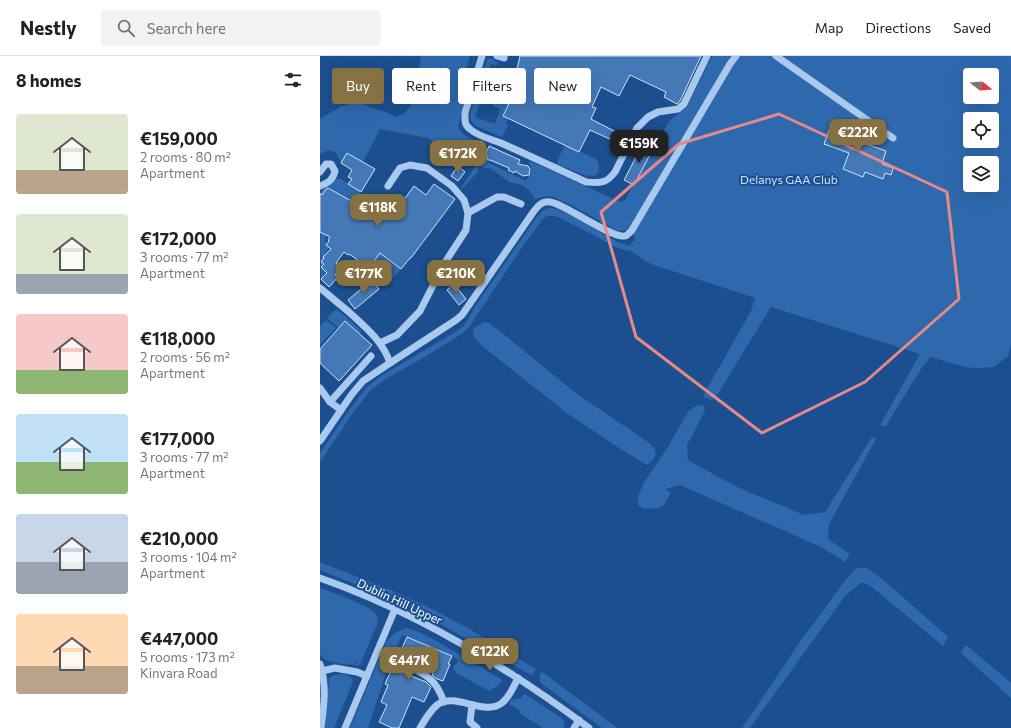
<!DOCTYPE html>
<meta charset="utf-8">
<style>
:root{--surface:#fff;--page:#f2f2f2;--text:#222;--muted:#767676;--line:#e0e0e0;--accent:#857141}
body{margin:0;font-family:Commissioner,sans-serif;background:var(--page);color:var(--text);height:100vh;display:flex;flex-direction:column;font-size:15px;white-space:nowrap}
*{box-sizing:border-box;margin:0}
p{font-size:13px;color:var(--muted)}
.icon{flex:none;width:22px;height:22px;fill:none;stroke:currentColor;stroke-width:2;stroke-linecap:round;stroke-linejoin:round}
.map{position:relative;flex:1;overflow:hidden}
.drawer{display:flex;flex-direction:column;background:var(--surface);width:320px}
.drawer>*{flex:none}
.guide{position:absolute;left:12px;top:12px;width:380px;height:36px;display:flex;gap:8px}
.needle{width:26px;rotate:107deg}
.tools{position:absolute;left:643px;top:12px;display:grid;gap:8px}
.tools a{display:grid;place-items:center;width:36px;height:36px;border-radius:4px;background:var(--surface);box-shadow:0 4px 16px #0002;font-size:20px}
.price{position:absolute;translate:-50% -34px;padding:0 9px;border-radius:8px;background:var(--accent);color:#fff;font-size:13px;line-height:26px;filter:drop-shadow(0 1px 2px #0008)}
.price::after{content:'';position:absolute;left:50%;top:24px;width:12px;height:9px;margin-left:-6px;background:inherit;clip-path:polygon(0 0,100% 0,50% 100%)}
.price.selected{background:#222;color:#fff}
ul{padding:0;list-style:none}
li{display:flex;align-items:center;gap:12px;height:100px;padding:0 16px}
li span{display:grid;place-items:center;flex:none;width:112px;height:80px;border-radius:4px;color:#555}
li>.icon{margin-inline-start:auto}
span .icon{width:48px;height:48px;fill:#fffc;stroke-width:1}
li b{font-size:17px}
h2{display:flex;justify-content:space-between;align-items:center;height:48px;padding:0 16px;font-size:17px}
.tag{padding:0 14px;border-radius:4px;background:var(--surface);box-shadow:0 4px 16px #0002;font-size:14px;line-height:36px}
.tag.selected{background:var(--accent);color:#fff}
header{display:flex;align-items:center;gap:24px;box-sizing:border-box;height:56px;padding:0 20px;background:var(--surface);border-bottom:1px solid var(--line)}
header strong{font-size:19px}
nav{display:flex;gap:22px;margin-inline-start:auto;font-size:14px}
.search{width:280px;height:36px;background:var(--page);display:flex;align-items:center;gap:10px;box-sizing:border-box;padding:0 14px;border-radius:4px;color:var(--muted);font-size:15px}
main{display:flex;flex:1;min-height:0}
.map>svg:first-child{display:block}
.green{fill:#2e69ad;fill-rule:evenodd}
.building{fill:#4478b7;stroke:#cfe3fa}
.lines{fill:none;stroke-linecap:round;stroke-linejoin:round}
.minor{stroke:#a9c9ee;stroke-width:7}
.marked{fill:none;stroke:#e88989;stroke-width:3;stroke-linejoin:round}
.labels{text-anchor:middle;dominant-baseline:central;stroke-width:4;stroke-linejoin:round;paint-order:stroke}
.park-label{font-size:12px;fill:#cfe3fa;stroke:#1b4f8f}
.street-label{font-size:12px;fill:#fff;stroke:#1b4f8f}
</style>
<header>
<strong>Nestly</strong>
<div class="search"><svg class="icon" aria-label="search" viewBox="0 0 24 24"><circle cx="10" cy="10" r="6"/><path d="M15 15l6 6"/></svg>Search here</div>
<nav><a>Map</a><a>Directions</a><a>Saved</a></nav>
</header>
<main>
<section class="drawer">
<h2>8 homes<svg class="icon" aria-label="filters" viewBox="0 0 24 24"><path d="M4 7h16M4 17h16"/><circle cx="9" cy="7" r="2"/><circle cx="15" cy="17" r="2"/></svg></h2>
<ul>
<li><span style="background:linear-gradient(#dfe7d0 70%,#b9a48a 0)"><svg class="icon" aria-label="home" viewBox="0 0 24 24"><path d="M3 11l9-7 9 7M6 9v11h12V9"/></svg></span><div><b>€159,000</b><p>2 rooms · 80 m²</p><p>Apartment</p></div></li>
<li><span style="background:linear-gradient(#dfe7d0 75%,#9aa5b1 0)"><svg class="icon" aria-label="home" viewBox="0 0 24 24"><path d="M3 11l9-7 9 7M6 9v11h12V9"/></svg></span><div><b>€172,000</b><p>3 rooms · 77 m²</p><p>Apartment</p></div></li>
<li><span style="background:linear-gradient(#f6c9c9 70%,#8fb573 0)"><svg class="icon" aria-label="home" viewBox="0 0 24 24"><path d="M3 11l9-7 9 7M6 9v11h12V9"/></svg></span><div><b>€118,000</b><p>2 rooms · 56 m²</p><p>Apartment</p></div></li>
<li><span style="background:linear-gradient(#bfe0f5 60%,#8fb573 0)"><svg class="icon" aria-label="home" viewBox="0 0 24 24"><path d="M3 11l9-7 9 7M6 9v11h12V9"/></svg></span><div><b>€177,000</b><p>3 rooms · 77 m²</p><p>Apartment</p></div></li>
<li><span style="background:linear-gradient(#c9d6e8 60%,#9aa5b1 0)"><svg class="icon" aria-label="home" viewBox="0 0 24 24"><path d="M3 11l9-7 9 7M6 9v11h12V9"/></svg></span><div><b>€210,000</b><p>3 rooms · 104 m²</p><p>Apartment</p></div></li>
<li><span style="background:linear-gradient(#ffd9b3 65%,#b9a48a 0)"><svg class="icon" aria-label="home" viewBox="0 0 24 24"><path d="M3 11l9-7 9 7M6 9v11h12V9"/></svg></span><div><b>€447,000</b><p>5 rooms · 173 m²</p><p>Kinvara Road</p></div></li>
</ul>
</section>
<div class="map">
<svg width="691" height="672" viewBox="0 0 691 672">
<rect width="100%" height="100%" fill="#1b4f8f"/>
<g class="green">
<path d="M101,0H150L140,36L147,38L138,70C141,79 148,82 157,85L156,88L151,87L148,93L152,96L151,98L206,125C209,119 214,114 209,108L210,105L298,145L302,146L305,144L349,65L367,51L392,0H691V288L688,300L674,311L656,312L644,311L611,301L603,310L565,371L560,369L600,298L451,251L399,336L392,344L385,342L384,338L431,255L435,242L331,208L309,194H304L298,192L238,161L233,160H227L222,164L201,193L150,270L143,277L103,302L64,324L50,335L33,357L0,406V397L29,354L47,331L61,320L140,273L146,267L156,249L214,165C218,160 222,154 228,152C242,149 290,186 309,190L315,183L312,174L310,172L302,175L296,174L251,149L233,141L226,140L215,143L210,135L202,129L189,126L172,113L159,111L157,117L141,134V132L156,109L124,94L108,82L60,73L43,106L28,97L21,107C16,95 13,91 0,98V63L20,51L36,46L68,57L76,61L85,57L94,45ZM650,19H672V41H650ZM650,63H672V85H650ZM650,107H672V129H650Z"/>
<path d="M169,2L176,5L178,7L177,9L171,8L166,23L172,25L171,29L165,27L161,42L166,44L165,47L160,46L155,61L175,68L180,52L173,50L174,46L181,48L186,33L194,36L183,59L188,62L186,68L188,69L182,81L163,73L156,70L151,65L150,58L155,41H157L160,32L158,31L161,22H163L166,13L164,12L167,4Z"/>
<path d="M245,89L276,103L279,109V115L276,119L271,120L264,119L237,108L238,103Z"/>
<path d="M16,123H21L41,136L26,155L15,164L5,182L6,189L9,191L6,198L3,201L4,202L1,205L4,208L1,212L6,216L1,223L0,176L23,141L7,132L2,139L0,138L2,133Z"/>
<path d="M60,197L81,213L70,225L57,215L49,212Z"/>
<path d="M16,253L32,266L41,275L40,279L25,265L19,272L7,262Z"/>
<path d="M6,264L16,272L0,289V270Z"/>
<path d="M164,266L169,267L181,276L257,338L328,386C339,395 338,400 327,409L299,392L248,358L161,289L153,279L154,272Z"/>
<path d="M377,349L384,350L385,355L367,389L368,404L415,430L484,459L505,456L552,381L556,383L509,468L508,483L530,498L525,506L501,491L360,429L345,433L351,437L343,450L338,452L324,453L318,449V440L324,426L346,394L368,356Z"/>
<path d="M0,506C37,521 75,534 110,552C146,570 181,592 216,613L215,615L211,619L122,569L64,540L0,514Z"/>
<path d="M537,512H547L567,527L628,581L623,590L552,531L542,526L525,540L430,672H422L477,590L527,522Z"/>
<path d="M0,532C11,536 49,549 55,557C57,560 58,563 58,566L40,609L35,610L38,605L37,604L34,609H32L31,607H30L29,609C20,607 6,607 0,599Z"/>
<path d="M86,572C99,575 111,582 123,589C143,600 163,612 182,624L179,629L169,635L138,618L133,613L134,610L139,604L132,600L82,579L67,614L48,672H30L66,586C69,584 70,581 73,579C77,575 81,574 86,572Z"/>
<path d="M646,589L691,627V642L641,597Z"/>
<path d="M222,616L295,670L297,672H282L221,627C219,623 219,620 222,616Z"/>
<path d="M20,618C26,618 32,620 33,626L14,672H5L7,655L9,622L14,619Z"/>
<path d="M204,638H205L240,661L244,665V672H223L199,657L200,655L189,648L191,644L201,642Z"/>
</g>
<g class="building">
<path d="M200,0H381L360,45L357,48L344,41L346,36L310,19L299,40L281,31L272,51L276,52L271,63L298,77L294,85L270,74L259,96L183,60L204,16L197,13Z"/>
<path d="M512,66L535,74L533,79L536,81L535,84L566,95L562,108L573,112L571,119L565,117L563,123L545,116L543,121L523,113L529,97L504,88Z"/>
<path d="M324,86L334,91L314,129L304,124Z"/>
<path d="M169,90L200,104L198,108L208,110L210,113L209,119L203,120L195,115L194,117L188,114L189,112L170,104H167V98L166,97Z"/>
<path d="M27,97L55,113L41,136L28,128L32,123L28,121L32,114L21,107Z"/>
<path d="M138,110L145,116L138,125L131,120Z"/>
<path d="M114,128L135,143L91,202H90L81,213L60,197L49,212L29,198L28,199L24,196L16,207L20,211L15,219L18,221L9,231L1,223L7,217L1,211L4,208L1,206L4,202L3,201L11,193L6,189L9,185L8,184L10,181L0,176V137L2,139L6,133L8,132L33,146L37,140L69,164L94,130L106,139Z"/>
<path d="M52,224L59,233L35,253L28,244Z"/>
<path d="M134,228L146,243L139,249L127,234Z"/>
<path d="M25,265L52,289L19,325L0,307V293Z"/>
<path d="M87,581L132,600L128,608H130L123,625L117,623L112,619L118,605L100,597L95,608L86,604L82,606L81,610L82,612L92,617L91,620L106,626L111,631L104,646L92,641L79,672H72L59,666L67,649L61,646L68,629L65,628L72,612L70,611L75,599L78,601Z"/>
</g>
<g class="lines">
<g class="minor">
<path d="M162,0L145,57C145,63 144,69 150,73C159,81 171,83 181,87C210,100 238,113 266,126C280,127 286,128 295,116L317,72L328,61L338,56L358,53L364,48L387,0"/>
<path d="M177,0L184,2V0"/>
<path d="M456,0L573,82"/>
<path d="M0,116L6,108H11L15,115C13,124 8,127 0,130"/>
<path d="M148,157L177,141H184L201,148"/>
<path d="M0,232C10,240 19,248 29,256C45,271 63,285 70,307"/>
<path d="M60,287L77,279L100,255L124,208L146,174L148,157L144,144L132,130L107,112L90,109L80,112L68,130"/>
<path d="M0,332L10,346L21,354"/>
<path d="M10,346L51,300"/>
<path d="M0,385L32,338L43,325L70,307L136,264L142,259L214,155C217,151 221,146 226,146C231,145 237,148 241,150C253,155 295,183 305,180C308,179 310,176 312,174L410,8L416,0"/>
<path d="M0,522C97,556 187,611 269,672"/>
<path d="M0,608C7,629 4,651 1,672"/>
<path d="M86,609C94,613 104,617 111,624C117,629 121,638 124,646"/>
<path d="M2,615L15,612L37,616L47,620"/>
<path d="M152,649L150,666L157,672"/>
<path d="M25,672L75,553"/>
<path d="M100,672C104,665 110,655 117,649C135,635 166,662 183,646C190,640 194,630 198,622"/>
<path d="M254,672L259,664"/>
</g>
</g>
<path class="marked" d="M459,58L627,136L639,243L545,326L442,377L316,281L281,156L359,88Z"/>
<g class="labels">
<g class="park-label">
<text x="469" y="123">Delanys GAA Club</text>
</g>
<g class="street-label">
<text transform="translate(80 545) rotate(25)">Dublin Hill Upper</text>
</g>
</g>
</svg>
<div class="tools">
<a><svg class="needle" viewBox="-14 -14 28 28"><path d="M0-13l5 13h-10z" fill="#e53935"/><path d="M0 13l5-13h-10z" fill="#767676"/></svg></a>
<a><svg class="icon" aria-label="locate" viewBox="0 0 24 24"><circle cx="12" cy="12" r="6"/><path d="M12 2v4M12 18v4M2 12h4M18 12h4"/></svg></a>
<a><svg class="icon" aria-label="layers" viewBox="0 0 24 24"><path d="M12 4l9 5-9 5-9-5zM3 14l9 5 9-5"/></svg></a>
</div>
<b class="price" style="left:538px;top:97px">€222K</b>
<b class="price selected" style="left:319px;top:108px">€159K</b>
<b class="price" style="left:138px;top:118px">€172K</b>
<b class="price" style="left:58px;top:172px">€118K</b>
<b class="price" style="left:44px;top:238px">€177K</b>
<b class="price" style="left:136px;top:238px">€210K</b>
<b class="price" style="left:170px;top:616px">€122K</b>
<b class="price" style="left:89px;top:625px">€447K</b>
<div class="guide">
<a class="tag selected">Buy</a>
<a class="tag">Rent</a>
<a class="tag">Filters</a>
<a class="tag">New</a>
</div>
</div>
</main>
